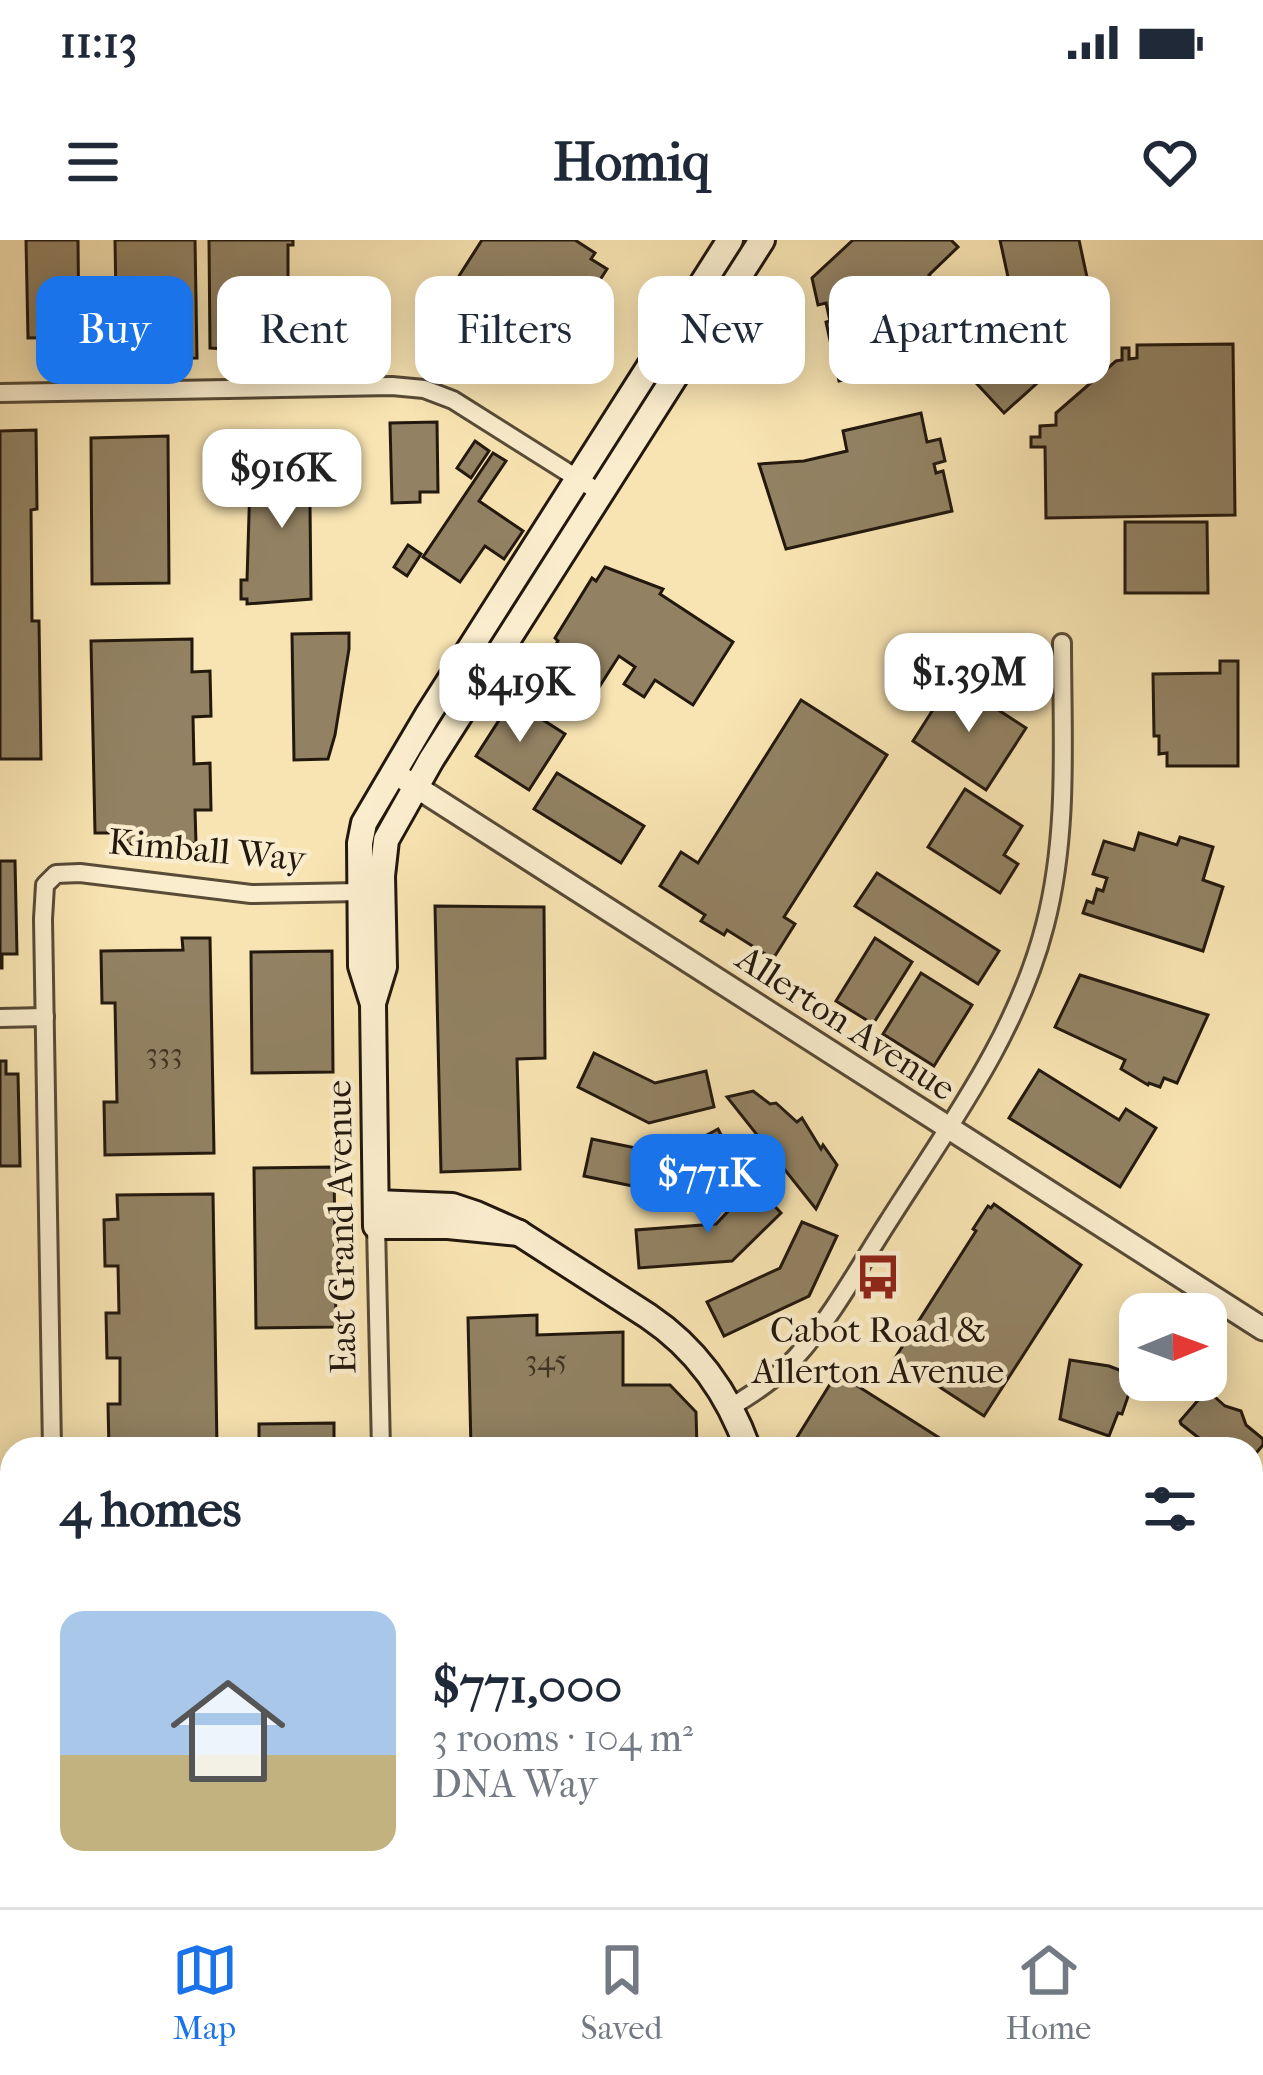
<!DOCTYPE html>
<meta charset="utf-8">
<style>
:root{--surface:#fff;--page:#f2f2f3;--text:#1f2937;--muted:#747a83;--line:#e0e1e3;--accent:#1a73e8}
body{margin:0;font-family:"IM FELL French Canon",serif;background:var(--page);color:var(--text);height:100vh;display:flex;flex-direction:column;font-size:45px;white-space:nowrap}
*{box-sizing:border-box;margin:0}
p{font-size:39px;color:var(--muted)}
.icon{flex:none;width:66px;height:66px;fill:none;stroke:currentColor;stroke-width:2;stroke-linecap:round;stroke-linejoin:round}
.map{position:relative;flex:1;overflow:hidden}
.sheet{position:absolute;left:0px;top:1197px;width:1263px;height:471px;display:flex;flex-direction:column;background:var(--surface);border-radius:36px 36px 0 0;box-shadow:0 6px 30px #0003}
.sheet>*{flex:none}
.guide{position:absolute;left:36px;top:36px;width:1191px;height:108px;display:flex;gap:24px}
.needle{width:78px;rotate:89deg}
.tools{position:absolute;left:1119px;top:1053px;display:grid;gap:24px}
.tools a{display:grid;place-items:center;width:108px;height:108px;border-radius:24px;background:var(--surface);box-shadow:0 6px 30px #0003;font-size:60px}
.price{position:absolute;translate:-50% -102px;padding:0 27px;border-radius:24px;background:#fff;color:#222;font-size:39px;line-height:78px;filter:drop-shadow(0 3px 6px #0008)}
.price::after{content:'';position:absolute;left:50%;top:72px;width:36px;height:27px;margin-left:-18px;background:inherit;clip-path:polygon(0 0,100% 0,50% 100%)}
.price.active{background:var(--accent);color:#fff}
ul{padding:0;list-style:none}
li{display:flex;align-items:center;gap:36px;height:300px;padding:0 60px}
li+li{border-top:3px solid var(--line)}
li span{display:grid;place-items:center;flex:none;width:336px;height:240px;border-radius:24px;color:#555}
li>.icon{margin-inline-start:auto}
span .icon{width:144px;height:144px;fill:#fffc;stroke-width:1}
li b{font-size:51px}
h2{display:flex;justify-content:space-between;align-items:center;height:144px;padding:0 60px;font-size:51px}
.pill{padding:0 42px;border-radius:24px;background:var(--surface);box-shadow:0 6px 30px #0003;font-size:42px;line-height:108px}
.pill.active{background:var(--accent);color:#fff}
.status{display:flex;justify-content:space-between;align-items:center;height:84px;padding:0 60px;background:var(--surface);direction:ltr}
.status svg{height:33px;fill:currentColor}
header{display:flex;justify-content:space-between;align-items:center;height:156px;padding:0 60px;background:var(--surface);font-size:54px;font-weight:800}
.tab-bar{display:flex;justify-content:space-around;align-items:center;height:168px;border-top:3px solid var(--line);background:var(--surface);font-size:33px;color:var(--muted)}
.tab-bar a{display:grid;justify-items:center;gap:6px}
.tab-bar .active{color:var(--accent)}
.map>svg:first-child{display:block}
.building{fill:#928263;stroke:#23180e;stroke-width:3}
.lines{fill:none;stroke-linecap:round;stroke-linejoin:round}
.minor-casing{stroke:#584b37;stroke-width:22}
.tertiary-casing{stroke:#584b37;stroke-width:27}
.secondary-casing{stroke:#23180e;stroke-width:30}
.minor{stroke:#faedcd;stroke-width:16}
.tertiary{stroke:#faedcd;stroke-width:21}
.secondary{stroke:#faedcd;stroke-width:24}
.labels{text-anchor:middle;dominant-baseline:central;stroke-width:9;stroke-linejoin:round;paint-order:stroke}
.number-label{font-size:30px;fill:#3f3223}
.street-label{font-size:36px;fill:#23180e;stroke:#faedcd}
.poi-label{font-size:36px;fill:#23180e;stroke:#faedcd}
</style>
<div class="status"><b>11:13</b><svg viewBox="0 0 49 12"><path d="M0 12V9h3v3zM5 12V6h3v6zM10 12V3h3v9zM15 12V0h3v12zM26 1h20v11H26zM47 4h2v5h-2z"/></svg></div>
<header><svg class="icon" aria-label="menu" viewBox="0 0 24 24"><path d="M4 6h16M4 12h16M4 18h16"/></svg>Homiq<svg class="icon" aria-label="heart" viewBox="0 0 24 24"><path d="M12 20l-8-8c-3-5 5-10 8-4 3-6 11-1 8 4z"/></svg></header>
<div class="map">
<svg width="1263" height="1667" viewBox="0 0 1263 1667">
<rect width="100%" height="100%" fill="#f8e4b2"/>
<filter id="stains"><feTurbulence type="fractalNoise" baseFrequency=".00167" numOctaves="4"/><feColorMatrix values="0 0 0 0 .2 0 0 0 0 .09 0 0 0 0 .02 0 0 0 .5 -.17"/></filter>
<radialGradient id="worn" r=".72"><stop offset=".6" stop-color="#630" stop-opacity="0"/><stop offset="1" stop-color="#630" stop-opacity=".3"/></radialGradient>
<g class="building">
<path d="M26,0H78L79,97L28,98Z"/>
<path d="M115,0H195L197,118L117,119Z"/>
<path d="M209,0H293V5H288V39H293V60H289L290,107H264V111L210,108Z"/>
<path d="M482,0H575L595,13L591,19L607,29L561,101L459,36Z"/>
<path d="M853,0H951L958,7L929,35L933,40L905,67L910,85L898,88L906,126L839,141L826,82L830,81L826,63L818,65L812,38Z"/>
<path d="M1000,0H1079L1088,42L1081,44L1085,60L1091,59L1098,88L1004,173L952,117L981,91L976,85L1005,58L1001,38L1008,37Z"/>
<path d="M1233,104L1235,275L1046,278L1045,207H1031V197H1040V186L1056,185V173L1116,121L1122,120V108H1129V119L1137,118V105Z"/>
<path d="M921,173L927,202L940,199L945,221L934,224L936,233L943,231L952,271L786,309L759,224L804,221L847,211L843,191Z"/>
<path d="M437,182L438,252H420V262L392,263L390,183Z"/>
<path d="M36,190L37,269L31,270L32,381H39L41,519H0V191Z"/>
<path d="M168,196L169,343L92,344L91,198Z"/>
<path d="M475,201L489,211L471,238L457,228Z"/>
<path d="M493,213L506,221L479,261L523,291L504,319L485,306L460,342L423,317Z"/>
<path d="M323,221L324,265H310L311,359L247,364V359H241V340H247L250,242L260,241L259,222Z"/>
<path d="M1125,282H1207L1208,353H1125Z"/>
<path d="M408,305L421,314L407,336L394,327Z"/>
<path d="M605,327L663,349L660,354L733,402L693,465L655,440L644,457L624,444L635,427L619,416L596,452L546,419L558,401L555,398L592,338L596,341Z"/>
<path d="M349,393V409L335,495L328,519L294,520L292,394Z"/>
<path d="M192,399V432L210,431L211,476L193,477L194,524L210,523L211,570H195L196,603L127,604L126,593H95L91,401Z"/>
<path d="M1220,421H1238V526H1167V513L1159,514V496H1154L1153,434L1220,433Z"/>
<path d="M952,440L1026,488L986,550L913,501Z"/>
<path d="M512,460L565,494L529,550L476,516Z"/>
<path d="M801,460L887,515L784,677L795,684L773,719L727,690L724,695L701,681L705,675L660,646L681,612L698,623Z"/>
<path d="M557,533L644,586L621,623L534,569Z"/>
<path d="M965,549L1022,586L1004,615L1018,624L1000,653L928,607Z"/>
<path d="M1139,593L1177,605L1180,597L1213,607L1203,640L1223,647L1203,711L1083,673L1087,661L1093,663L1097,649L1103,651L1107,638L1093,634L1104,601L1134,610Z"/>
<path d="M0,621H15L17,714H2V728H0Z"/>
<path d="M877,633L999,711L978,744L855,666Z"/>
<path d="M435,666L544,667L545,818L517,819L520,929L441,932Z"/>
<path d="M182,698H210L214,913L105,915L104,862H117L115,763H102L101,711L183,710Z"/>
<path d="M875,698L912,722L873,784L836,761Z"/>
<path d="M332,711L333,832L252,833L251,712Z"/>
<path d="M921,733L972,765L934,826L883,794Z"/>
<path d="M1080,735L1208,775L1177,843L1164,838L1160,847L1149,843L1148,845L1121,829L1125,820L1055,787Z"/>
<path d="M594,813L655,843L706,831L714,867L649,883L578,847Z"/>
<path d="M0,821H6V834H18L20,926H0Z"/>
<path d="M1039,830L1119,880L1126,869L1156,888L1120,947L1009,878Z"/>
<path d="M753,851L770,864L776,863L797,882L802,878L821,909L823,905L837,925L816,969L727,857Z"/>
<path d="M718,889L735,922L676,955L584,936L592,899L670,915Z"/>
<path d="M334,927L336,1087L256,1088L254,928Z"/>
<path d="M754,944L781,973L732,1021L639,1028L636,990L716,984Z"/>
<path d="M213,954L217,1209H109L108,1164H120V1118H107L106,1073H119L118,1026H105L104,980L118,979L117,955Z"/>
<path d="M994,964L1081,1025L984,1176L895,1118L976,991L973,989L988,966L991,968Z"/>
<path d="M802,982L837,996L809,1056L724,1096L707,1062L780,1028Z"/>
<path d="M537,1075V1095L623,1092V1145H670L696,1172L697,1209H471L468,1078Z"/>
<path d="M1070,1120L1109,1126L1135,1136L1122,1174L1118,1173L1109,1196L1060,1179Z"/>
<path d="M837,1133L957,1209H812L796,1199Z"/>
<path d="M1207,1150L1225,1166L1241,1171L1246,1185L1263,1199V1205L1251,1219V1209H1213L1181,1184L1180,1181Z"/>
<path d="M334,1183V1209H259V1184Z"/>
<path d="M1263,1274V1336L1251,1330V1316L1256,1304L1251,1301Z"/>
<rect x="72" y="1656" width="25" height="11"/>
<path d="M365,1656L364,1667H210L215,1656Z"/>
<path d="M460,1656H583L579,1667H455Z"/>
<path d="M936,1656H1006L1002,1667H932Z"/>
<path d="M1066,1656H1130L1131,1667H1066Z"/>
</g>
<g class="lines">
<g class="minor-casing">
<g id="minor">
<path d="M0,153L392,146L424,149L453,160L602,254"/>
<path d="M0,778L45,777"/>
<path d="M376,986L381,1209"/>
<path d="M731,1167C754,1153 777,1138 796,1117C832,1077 859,1027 888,982C948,887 1017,795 1045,685C1069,593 1062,497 1062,403"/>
<path d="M52,1209L43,679L45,645L56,634L80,633L251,654L360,652"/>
<path d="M0,1531L12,1529"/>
<path d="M191,1667L196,1656"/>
</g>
</g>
<g class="tertiary-casing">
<path id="tertiary" d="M393,532L1263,1089"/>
</g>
<g class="secondary-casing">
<g id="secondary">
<path d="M373,763L384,727L382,636L386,600L431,520L762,0"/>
<path d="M376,963L452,966L476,974L519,993L648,1076C697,1109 728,1153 748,1209"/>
<path d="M519,993L448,986H376L373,764L361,726L360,603L364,583L427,476L730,0"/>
<path d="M1235,1656L1244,1667"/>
</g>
</g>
<use href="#minor" class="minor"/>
<use href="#tertiary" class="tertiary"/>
<use href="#secondary" class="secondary"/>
</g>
<defs>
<g id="bus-bare" transform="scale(3.6)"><path d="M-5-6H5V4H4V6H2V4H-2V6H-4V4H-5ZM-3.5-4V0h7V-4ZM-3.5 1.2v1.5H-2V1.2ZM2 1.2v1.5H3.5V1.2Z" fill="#8f2418" stroke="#faedcd" stroke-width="2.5" paint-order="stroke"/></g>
</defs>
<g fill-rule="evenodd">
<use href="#bus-bare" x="878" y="1037"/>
</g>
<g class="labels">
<g class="number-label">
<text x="164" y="813">333</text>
<text x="546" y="1120">345</text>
</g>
<g class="street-label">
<text transform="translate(207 610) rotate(5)">Kimball Way</text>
<text transform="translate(846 783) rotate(33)">Allerton Avenue</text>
<text transform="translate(341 987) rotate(-91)">East Grand Avenue</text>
</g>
<g class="poi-label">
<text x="878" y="1090">Cabot Road &amp;<tspan x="878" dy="41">Allerton Avenue</tspan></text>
</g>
</g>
<rect width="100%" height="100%" filter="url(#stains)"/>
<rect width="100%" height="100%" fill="url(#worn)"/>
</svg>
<div class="tools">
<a><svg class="needle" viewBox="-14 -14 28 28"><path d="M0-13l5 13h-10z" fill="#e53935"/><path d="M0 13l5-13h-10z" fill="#747a83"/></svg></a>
</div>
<b class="price" style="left:282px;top:291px">$916K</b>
<b class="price" style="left:969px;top:495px">$1.39M</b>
<b class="price" style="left:520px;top:505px">$419K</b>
<b class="price active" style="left:708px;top:996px">$771K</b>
<div class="guide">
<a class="pill active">Buy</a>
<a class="pill">Rent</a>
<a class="pill">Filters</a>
<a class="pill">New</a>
<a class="pill">Apartment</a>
</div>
<section class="sheet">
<h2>4 homes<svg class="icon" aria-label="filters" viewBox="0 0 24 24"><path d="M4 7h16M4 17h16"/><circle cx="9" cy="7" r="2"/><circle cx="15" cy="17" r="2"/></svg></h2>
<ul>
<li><span style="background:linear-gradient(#a9c7e8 60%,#c2b280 0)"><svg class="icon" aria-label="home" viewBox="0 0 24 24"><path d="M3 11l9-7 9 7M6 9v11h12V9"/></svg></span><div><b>$771,000</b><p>3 rooms · 104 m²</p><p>DNA Way</p></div></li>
</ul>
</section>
</div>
<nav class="tab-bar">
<a class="active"><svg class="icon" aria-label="map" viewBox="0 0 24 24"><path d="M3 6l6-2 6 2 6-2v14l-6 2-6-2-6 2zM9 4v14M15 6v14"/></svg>Map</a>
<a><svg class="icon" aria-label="saved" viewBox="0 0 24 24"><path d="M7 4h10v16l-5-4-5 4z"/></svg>Saved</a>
<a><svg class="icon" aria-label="home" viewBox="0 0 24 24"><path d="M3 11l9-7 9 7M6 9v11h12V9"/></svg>Home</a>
</nav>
